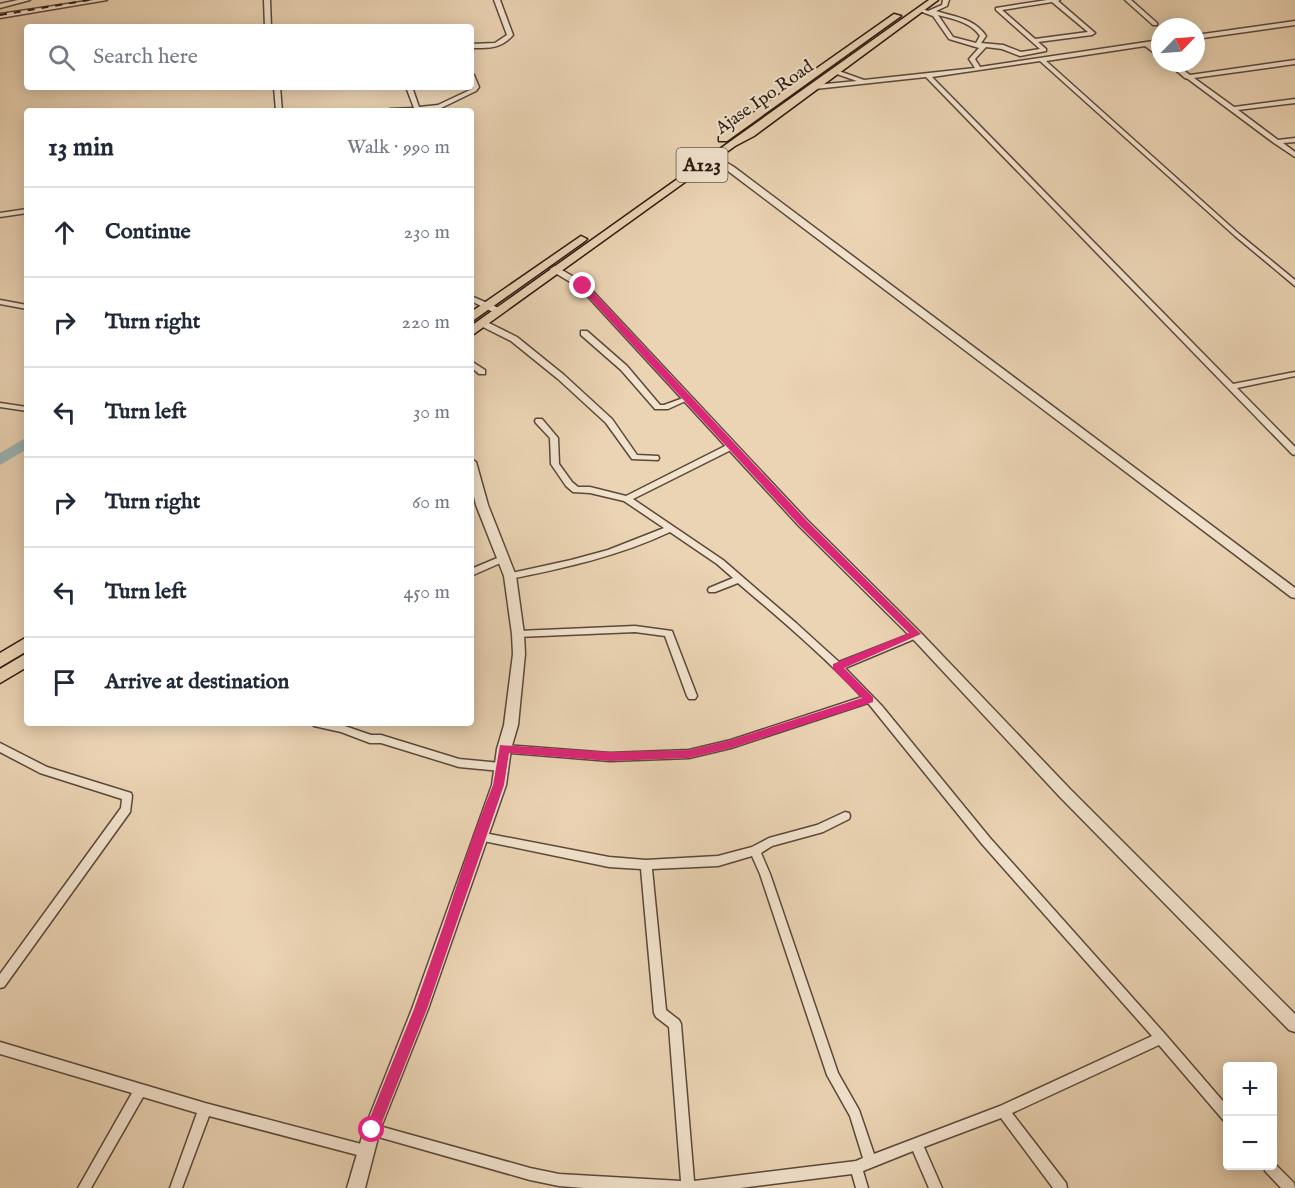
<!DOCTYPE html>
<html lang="en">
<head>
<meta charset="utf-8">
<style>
  :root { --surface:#fff; --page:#f6f6f7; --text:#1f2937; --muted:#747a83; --line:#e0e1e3 }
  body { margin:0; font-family:"IM FELL English",serif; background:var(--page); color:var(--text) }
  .controls { position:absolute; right:18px; bottom:18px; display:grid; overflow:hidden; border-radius:6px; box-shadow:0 3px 15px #0003 }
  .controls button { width:54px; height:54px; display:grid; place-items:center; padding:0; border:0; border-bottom:2px solid var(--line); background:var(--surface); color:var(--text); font:30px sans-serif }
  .compass { position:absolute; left:1151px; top:18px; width:54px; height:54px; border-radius:50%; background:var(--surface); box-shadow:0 3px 15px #0003; rotate:65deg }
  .stop { position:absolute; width:18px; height:18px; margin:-14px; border:4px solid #db2777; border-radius:50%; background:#fff }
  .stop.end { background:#db2777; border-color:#fff; box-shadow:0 2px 6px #0008 }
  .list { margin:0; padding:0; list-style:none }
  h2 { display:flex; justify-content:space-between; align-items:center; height:78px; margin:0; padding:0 24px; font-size:26px }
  h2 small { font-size:20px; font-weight:400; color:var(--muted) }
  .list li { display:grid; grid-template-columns:39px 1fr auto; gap:18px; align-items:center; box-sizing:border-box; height:90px; padding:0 24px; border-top:2px solid var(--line) }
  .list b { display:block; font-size:22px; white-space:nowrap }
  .list em { font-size:20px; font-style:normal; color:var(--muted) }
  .icon { flex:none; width:33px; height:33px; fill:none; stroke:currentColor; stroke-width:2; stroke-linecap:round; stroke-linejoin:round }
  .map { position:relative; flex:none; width:1295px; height:1188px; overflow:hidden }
  .search { position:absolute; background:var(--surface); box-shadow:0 3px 15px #0003; left:24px; top:24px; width:450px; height:66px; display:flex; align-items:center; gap:15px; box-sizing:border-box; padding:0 21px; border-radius:6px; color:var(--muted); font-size:22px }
  .panel { position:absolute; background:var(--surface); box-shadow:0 3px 15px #0003; left:24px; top:108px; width:450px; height:618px; border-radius:6px }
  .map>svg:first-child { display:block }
</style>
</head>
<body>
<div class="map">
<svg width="1295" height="1188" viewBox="0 0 1295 1188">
  <rect width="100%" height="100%" fill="#ebd4b4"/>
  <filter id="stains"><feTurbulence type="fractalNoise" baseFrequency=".00333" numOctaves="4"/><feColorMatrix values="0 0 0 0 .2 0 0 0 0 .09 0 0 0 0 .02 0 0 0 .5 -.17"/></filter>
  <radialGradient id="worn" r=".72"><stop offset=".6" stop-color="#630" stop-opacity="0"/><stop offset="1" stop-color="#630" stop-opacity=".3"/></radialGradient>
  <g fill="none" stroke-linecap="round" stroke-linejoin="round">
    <polygon fill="#9cb6b8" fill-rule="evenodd" points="27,437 27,449 0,465 0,453"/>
    <defs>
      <g id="minor">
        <polygon points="94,0 107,0 0,18 0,14"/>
        <polygon points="264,0 270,0 271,27 265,27"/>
        <path d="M494 0H500L513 35C501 49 487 48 471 48V44L495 43 507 35Z"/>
        <path d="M943 0H949L947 6 936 11C954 17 974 18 986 36L981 43 1003 45 1021 52 1040 49 996 10V8L1047 0H1060L1058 1 1095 33 1092 35 1038 42 1046 49V51L1020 56 1002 49 986 47 975 59 980 67 1160 40V44L1151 45 1160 52V57L1145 46 1046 61 1239 234 1295 280V286L1235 236 1040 61 932 77 1233 384 1295 372V376L1237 388 1295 447V455L1292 454 926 77 815 89 812 87 815 85 857 81 834 73V71L836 70 864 80 975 68 969 59 979 48 949 39 933 16 917 10 920 8 928 11 942 5ZM1052 2 1088 32 1035 39 1002 10ZM938 15C953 19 971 22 980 36L976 43 953 37Z"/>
        <polygon points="1125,0 1131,0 1157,23 1157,25 1153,25"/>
        <polygon points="1295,21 1295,25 1196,39 1196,35"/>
        <polygon points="1295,60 1295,64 1194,78 1234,107 1295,99 1295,103 1238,110 1278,140 1295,138 1295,142 1283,143 1295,152 1295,157 1274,143 1188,79 1185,78 1167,63 1174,63 1190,75"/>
        <polygon points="471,73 474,75 479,87 476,91 439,109 413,111 387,111 390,109 414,108 406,87 412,87 419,107 438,105 472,89 473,87 471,82"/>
        <polygon points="274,87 280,87 282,111 276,111"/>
        <polygon points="27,209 27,213 0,217 0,213"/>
        <polygon points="471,296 501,309 502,311 501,313 495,313 471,301"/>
        <polygon points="0,300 27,305 27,309 0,304"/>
        <polygon points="479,321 485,321 517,337 564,375 612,419 637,455 658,456 659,458 658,460 632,459 606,423 558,379 511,341 479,325"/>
        <polygon points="581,331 587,331 627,366 660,405 664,405 686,397 690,399 668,409 655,409 621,370 581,335"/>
        <polygon points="471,361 485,370 485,374 479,374 471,367"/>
        <polygon points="0,403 27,407 27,411 0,407"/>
        <path d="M536 419H542L558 438 559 464 572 482 578 487H590L626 496 729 444H735L736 446 735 448 633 499 723 560 796 623 839 662 913 633H919L921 635 919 637 845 668 882 706 990 838 1165 1034 1228 1107V1123L1224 1121 1159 1045 1012 1113 1066 1183 1067 1188H1053L1001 1118 924 1147 942 1188H929L913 1151 863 1171 868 1188H856L852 1174 740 1188H584L559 1186 530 1180 368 1134 366 1130 368 1126 372 1124 530 1168 559 1174 681 1181 669 1027 656 1017 654 1013 641 869 609 867 479 840 475 839 474 836 475 833 479 832 609 857 646 860 718 856 752 847 769 838 817 825 845 812 849 813 850 816 849 819 823 832 772 846 761 853 770 874 838 1073 859 1110 874 1154 1000 1106 1152 1036 982 844 868 703 731 748 689 758 610 761 500 752 499 749 500 746 504 745 610 753 689 750 731 740 862 697C824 656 781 620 738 583L715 592H709L708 590 709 588 733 578 717 564 670 532C619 556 565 568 510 579L507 578 506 576 507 574 571 560 608 550 664 528 624 501 590 493 573 492 566 486 551 464 550 438 536 423 535 421ZM752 856 760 874 827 1075 850 1116 863 1158 856 1161 694 1181 681 1024 679 1020 666 1010 652 869 718 866Z"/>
        <polygon points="502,556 505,557 506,559 505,561 471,576 471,569"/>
        <polygon points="635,626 672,631 697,696 695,699 689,699 687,696 665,636 635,632 518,637 515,636 513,634 515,632 518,631"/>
        <polygon points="312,723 336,723 371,735 381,735 459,759 501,763 505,764 506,767 505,770 501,771 459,767 381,743 370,743 341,732 314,726"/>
        <polygon points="0,743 47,767 131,793 132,796 130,812 4,987 0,988 0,974 121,808 122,799 40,773 0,752"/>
        <polygon points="0,1042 205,1103 365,1145 369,1147 371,1151 369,1155 365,1157 209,1116 182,1188 170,1188 197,1113 143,1097 91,1188 78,1188 132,1093 0,1054"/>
        <polygon points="1272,1161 1294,1183 1295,1188 1281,1188 1265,1171 1264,1166 1272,1166"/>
      </g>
      <g id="tertiary">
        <polygon points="18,0 30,0 0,8 0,4"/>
        <polygon points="705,159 724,161 734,167 1295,588 1295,598 1291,597 728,171 719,165 705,163"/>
        <polygon points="555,266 586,284 807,520 920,632 1070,789 1295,1014 1295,1032 1289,1030 1060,797 912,638 799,526 580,288 552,271 550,269"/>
        <polygon points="471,459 476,462 488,505 516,576 524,634 525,654 518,725 511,749 506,785 428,1009 380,1130 365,1188 347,1188 364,1130 412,1009 492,785 497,749 504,725 513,654 512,634 504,576 476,505 471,484"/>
      </g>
      <g id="trunk">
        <polygon points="929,0 938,0 754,136 735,146 471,336 471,326"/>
        <polygon points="894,14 901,16 727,141 719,141 719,137"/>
        <polygon points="581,236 587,239 585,241 471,322 471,312"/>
        <polygon points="27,637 27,651 0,667 0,653"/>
        <polygon points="27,653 27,667 0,683 0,669"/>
      </g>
    </defs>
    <use href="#minor" stroke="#5a483a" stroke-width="3"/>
    <use href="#tertiary" stroke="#5a483a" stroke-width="3"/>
    <use href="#trunk" stroke="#2a1a12" stroke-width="3"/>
    <use href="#minor" fill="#f2e3ce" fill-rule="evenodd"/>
    <use href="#tertiary" fill="#f2e3ce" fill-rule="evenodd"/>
    <use href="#trunk" fill="#ebd4b4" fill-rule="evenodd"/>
    <polyline stroke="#2a1a12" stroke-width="2" stroke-dasharray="7 7" stroke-linecap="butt" points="0,15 89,0"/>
  </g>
  <polygon fill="#db2777" points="580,284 586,284 807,521 921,634 844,668 873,697 873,702 731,748 689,758 610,761 509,753 504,785 427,1009 377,1135 372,1137 367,1135 365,1130 414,1009 443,927 473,836 493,785 500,745 610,752 689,750 731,740 862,698 833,669 833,664 909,633 800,526 580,288"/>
  <g text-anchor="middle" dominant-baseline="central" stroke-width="4.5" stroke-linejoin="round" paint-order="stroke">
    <g font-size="18" fill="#2a1a12" stroke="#f2e3ce">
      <text transform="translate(765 98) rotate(-35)">Ajase Ipo Road</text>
    </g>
    <rect fill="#f2e3ce" stroke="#66564a" stroke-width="1.5" x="676.5" y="148" width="51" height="34" rx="4.5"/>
    <g font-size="20" font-weight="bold" fill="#2a1a12">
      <text x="702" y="165">A123</text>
    </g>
  </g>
  <rect width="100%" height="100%" filter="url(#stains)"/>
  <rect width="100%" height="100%" fill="url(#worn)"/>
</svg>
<div class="controls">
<button>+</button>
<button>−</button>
</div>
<svg class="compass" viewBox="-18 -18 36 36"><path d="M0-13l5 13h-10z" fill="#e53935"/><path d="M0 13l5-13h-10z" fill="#747a83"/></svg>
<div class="stop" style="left:372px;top:1130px"></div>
<div class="stop end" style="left:583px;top:286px"></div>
<div class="search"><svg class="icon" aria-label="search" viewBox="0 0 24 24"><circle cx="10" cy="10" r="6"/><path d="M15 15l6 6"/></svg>Search here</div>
<section class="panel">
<h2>13 min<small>Walk · 990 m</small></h2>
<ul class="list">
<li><svg class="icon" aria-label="ahead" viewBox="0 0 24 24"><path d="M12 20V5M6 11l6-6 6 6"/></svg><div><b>Continue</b></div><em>230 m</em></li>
<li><svg class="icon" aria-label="right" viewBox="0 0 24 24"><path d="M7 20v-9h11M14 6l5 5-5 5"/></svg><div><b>Turn right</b></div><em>220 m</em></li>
<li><svg class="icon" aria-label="left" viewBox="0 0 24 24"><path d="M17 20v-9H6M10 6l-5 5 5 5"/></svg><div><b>Turn left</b></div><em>30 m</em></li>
<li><svg class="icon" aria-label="right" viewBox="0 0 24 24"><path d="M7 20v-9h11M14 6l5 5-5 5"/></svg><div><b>Turn right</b></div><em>60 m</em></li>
<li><svg class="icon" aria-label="left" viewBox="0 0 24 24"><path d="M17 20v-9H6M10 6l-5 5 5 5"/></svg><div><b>Turn left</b></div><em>450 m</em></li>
<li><svg class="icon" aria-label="arrive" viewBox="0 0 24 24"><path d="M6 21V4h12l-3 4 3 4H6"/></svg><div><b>Arrive at destination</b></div></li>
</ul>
</section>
</div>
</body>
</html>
